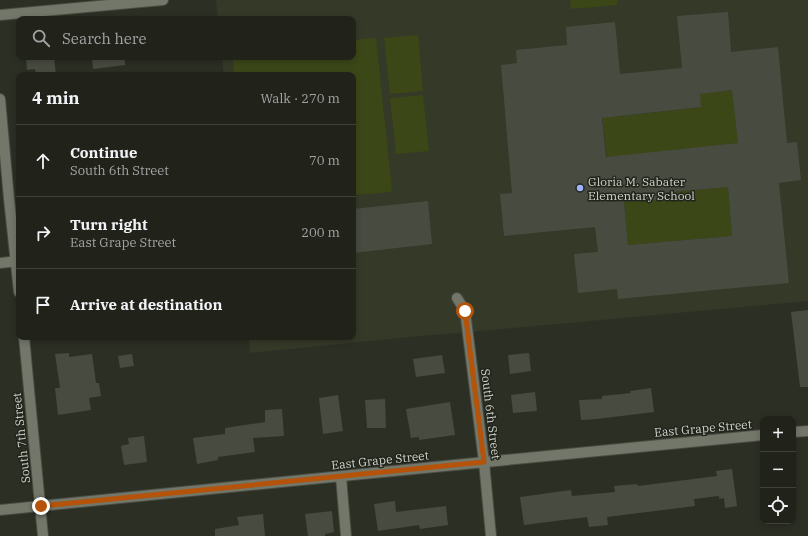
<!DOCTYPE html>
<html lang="en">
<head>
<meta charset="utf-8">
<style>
  :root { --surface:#21231b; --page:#2d2f28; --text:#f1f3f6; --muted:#a2a4a3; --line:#3e403a }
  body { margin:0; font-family:"IBM Plex Serif",serif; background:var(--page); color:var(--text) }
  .controls { position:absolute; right:12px; bottom:12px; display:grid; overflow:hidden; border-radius:8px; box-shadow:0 2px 6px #0003 }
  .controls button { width:36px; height:36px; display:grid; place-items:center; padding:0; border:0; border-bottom:1px solid var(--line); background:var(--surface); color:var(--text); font:20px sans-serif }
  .stop { position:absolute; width:12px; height:12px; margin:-9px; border:3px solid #b45309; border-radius:50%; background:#fff }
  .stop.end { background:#b45309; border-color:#fff; box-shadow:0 1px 4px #0008 }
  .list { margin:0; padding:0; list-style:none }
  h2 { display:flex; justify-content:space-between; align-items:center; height:52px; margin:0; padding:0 16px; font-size:17px }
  h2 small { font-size:13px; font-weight:400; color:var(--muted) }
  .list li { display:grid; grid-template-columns:26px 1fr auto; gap:12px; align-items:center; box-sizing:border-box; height:72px; padding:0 16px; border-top:1px solid var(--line) }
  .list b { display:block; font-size:15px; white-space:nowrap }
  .list p { margin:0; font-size:13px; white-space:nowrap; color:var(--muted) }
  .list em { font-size:13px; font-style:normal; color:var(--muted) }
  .icon { flex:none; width:22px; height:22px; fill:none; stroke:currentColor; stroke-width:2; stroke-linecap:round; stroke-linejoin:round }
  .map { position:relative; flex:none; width:808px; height:536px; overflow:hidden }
  .search { position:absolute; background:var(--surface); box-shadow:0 2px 6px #0003; left:16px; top:16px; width:340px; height:44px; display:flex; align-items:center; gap:10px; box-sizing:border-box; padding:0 14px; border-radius:8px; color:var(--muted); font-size:15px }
  .panel { position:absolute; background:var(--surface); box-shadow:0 2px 6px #0003; left:16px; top:72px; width:340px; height:268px; border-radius:8px }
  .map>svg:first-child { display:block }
</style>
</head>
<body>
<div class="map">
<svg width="808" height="536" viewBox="0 0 808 536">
  <rect width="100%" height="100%" fill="#2c2f24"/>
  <polygon fill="#353928" points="216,0 808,0 808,301 491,330 420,336 250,353 249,337 353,337 353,75 224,75 222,57 353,57 353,19 218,19"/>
  <g fill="#3c4718">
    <polygon points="570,0 617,0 617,5 571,9"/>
    <polygon points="418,35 423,91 390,94 384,38"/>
    <polygon points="376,38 392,192 353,195 353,75 234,75 233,57 353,57 353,40"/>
    <polygon points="699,86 713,92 732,90 738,143 607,158 600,95 615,117 701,107"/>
    <polygon points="423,95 429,151 396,154 390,98"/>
    <polygon points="728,187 732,236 628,245 624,202 663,198 662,193"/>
  </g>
  <g fill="#484b40" fill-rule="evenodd">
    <path d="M728 12 731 52 778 47 787 143 797 142 801 180 779 183 789 283 618 299 617 289 578 293 574 254 598 252 595 227 504 236 500 194 512 193 501 65 517 63 516 50 567 45 566 27 615 22 620 74 682 68 677 16ZM732 90 738 143 606 157 602 118 701 107 700 94ZM728 187 732 236 628 245 624 202 663 199 662 193Z"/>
    <polygon points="26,57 54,57 56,75 36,75 35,69 27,70"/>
    <polygon points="92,57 125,57 125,65 93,69"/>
    <polygon points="428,201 432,244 353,253 353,209"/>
    <polygon points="808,310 808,387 800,387 791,312"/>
    <polygon points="69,353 69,357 92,354 96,383 99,383 101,396 89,398 91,410 58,415 55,388 60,388 55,354"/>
    <polygon points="529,353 531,371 510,374 508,355"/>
    <polygon points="132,354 134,366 120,368 118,356"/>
    <polygon points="442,355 445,373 416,377 413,359"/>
    <polygon points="651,388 654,412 597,419 581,420 579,400 602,399 602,396 631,393 630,391"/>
    <polygon points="535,392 537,411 513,413 511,395"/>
    <polygon points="338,395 343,431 323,434 319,398"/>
    <polygon points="385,399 386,428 367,428 365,400"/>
    <polygon points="450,402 455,435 419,440 419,437 411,438 406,409"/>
    <polygon points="282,409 284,436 253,438 255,452 218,457 218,460 197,464 193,438 225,434 225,428 265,422 265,410"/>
    <polygon points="144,436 147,462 124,465 121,446 129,444 128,438"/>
    <polygon points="732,469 737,506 725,508 724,498 719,499 719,496 694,499 695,506 607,517 608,525 589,527 587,517 524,525 520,497 571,490 572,496 615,492 614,486 637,484 638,486 717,476 716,471"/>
    <polygon points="395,501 396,512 446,506 448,525 420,529 419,525 378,531 374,504"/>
    <polygon points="332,511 334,532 325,534 325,536 308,536 305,514"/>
    <polygon points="263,514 265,536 215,536 215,529 239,525 237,517"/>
  </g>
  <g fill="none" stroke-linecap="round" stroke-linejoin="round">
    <defs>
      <g id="minor">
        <polyline points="0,15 163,0"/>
        <polyline points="0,99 9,199 19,292"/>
        <polyline points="0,263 19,261"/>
        <polyline points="457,298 465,311 484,462 491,536"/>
        <polyline points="24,337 43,536"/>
        <polyline points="793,432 808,431"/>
        <polyline points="341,477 346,536"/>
        <path d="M0 510C254 485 509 459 763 435"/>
      </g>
    </defs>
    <use href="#minor" stroke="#494b42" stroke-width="12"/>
    <use href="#minor" stroke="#73776a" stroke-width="10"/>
  </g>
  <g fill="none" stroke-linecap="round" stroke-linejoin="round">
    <polyline stroke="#b45309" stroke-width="5" points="41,506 484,462 465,311"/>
  </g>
  <circle fill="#9eb4fd" stroke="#22251b" stroke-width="1.5" cx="580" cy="188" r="4"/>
  <g text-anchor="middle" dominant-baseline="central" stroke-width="3" stroke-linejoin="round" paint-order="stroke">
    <g font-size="12" fill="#d0d2cc" stroke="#22251b" text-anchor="start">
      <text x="588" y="181">Gloria M. Sabater<tspan x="588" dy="14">Elementary School</tspan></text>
    </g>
    <g font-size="12" fill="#d0d2cc" stroke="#22251b">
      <text transform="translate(491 414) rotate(83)">South 6th Street</text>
      <text transform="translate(703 428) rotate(-5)">East Grape Street</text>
      <text transform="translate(21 438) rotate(-96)">South 7th Street</text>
      <text transform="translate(380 460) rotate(-6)">East Grape Street</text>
    </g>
  </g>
</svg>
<div class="controls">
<button>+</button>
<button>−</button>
<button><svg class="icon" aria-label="locate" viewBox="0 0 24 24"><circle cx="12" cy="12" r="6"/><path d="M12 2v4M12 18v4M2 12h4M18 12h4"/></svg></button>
</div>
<div class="stop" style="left:465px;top:311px"></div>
<div class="stop end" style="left:41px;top:506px"></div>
<div class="search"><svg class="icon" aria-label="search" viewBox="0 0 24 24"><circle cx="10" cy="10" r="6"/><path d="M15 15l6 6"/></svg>Search here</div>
<section class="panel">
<h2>4 min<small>Walk · 270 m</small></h2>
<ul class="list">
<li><svg class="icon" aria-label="ahead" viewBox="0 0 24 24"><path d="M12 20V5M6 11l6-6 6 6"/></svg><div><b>Continue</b><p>South 6th Street</p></div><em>70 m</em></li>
<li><svg class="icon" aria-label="right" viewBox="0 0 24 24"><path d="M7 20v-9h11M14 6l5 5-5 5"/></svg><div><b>Turn right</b><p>East Grape Street</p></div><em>200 m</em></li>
<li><svg class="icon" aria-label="arrive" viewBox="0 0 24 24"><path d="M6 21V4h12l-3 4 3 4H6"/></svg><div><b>Arrive at destination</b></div></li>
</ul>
</section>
</div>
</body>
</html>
